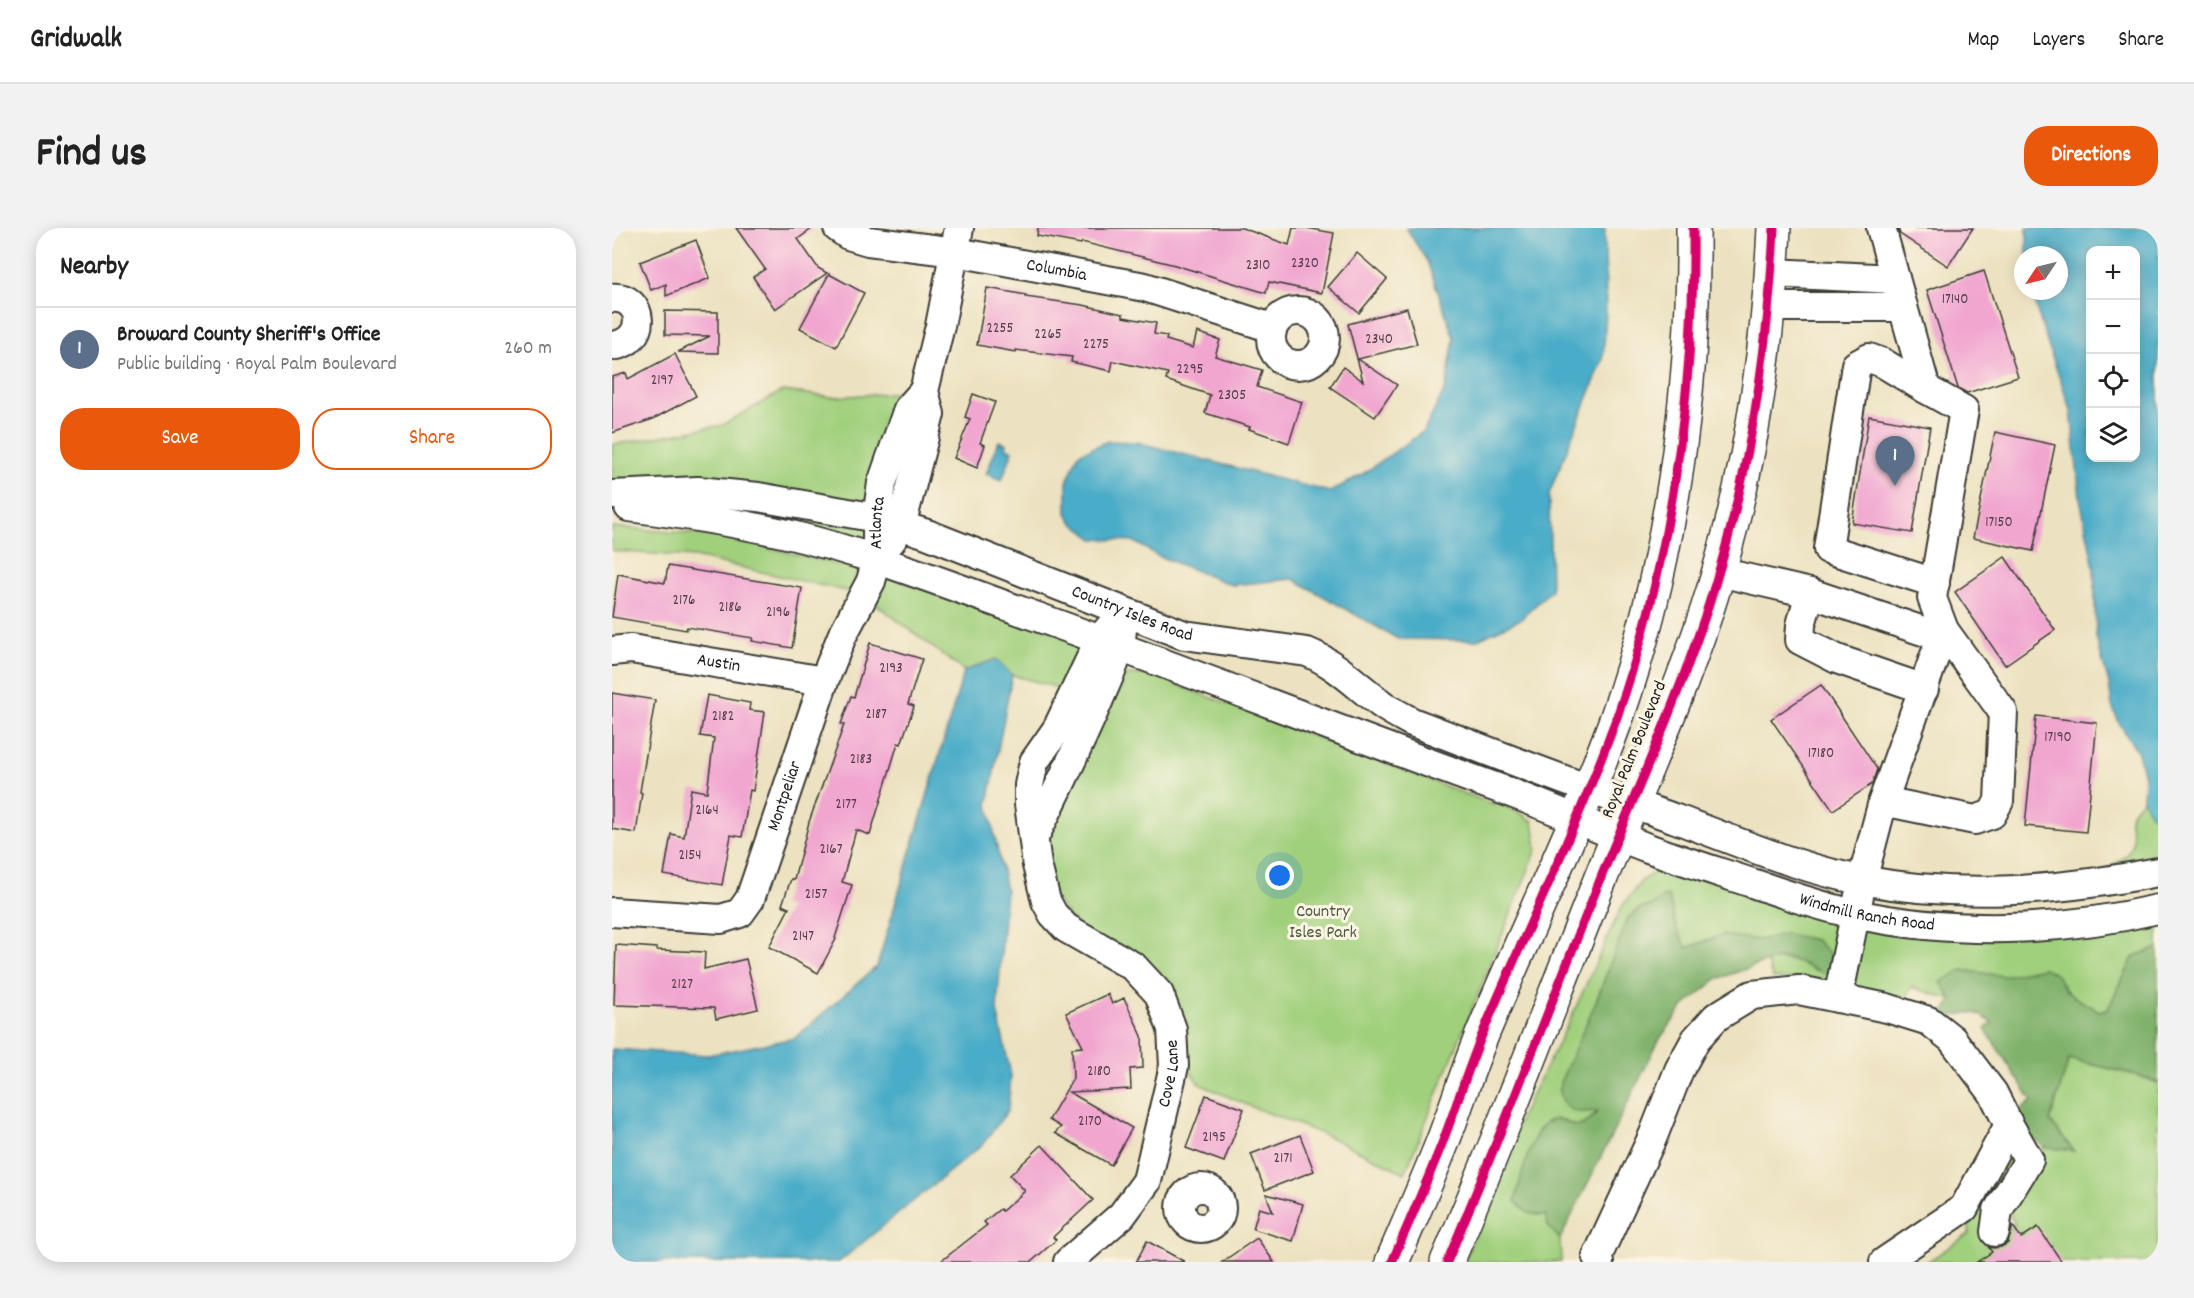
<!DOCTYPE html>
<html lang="en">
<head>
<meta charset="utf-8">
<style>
  :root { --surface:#fff; --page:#f2f2f2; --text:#222; --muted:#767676; --line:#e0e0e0; --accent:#ea580c }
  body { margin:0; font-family:Dekko,sans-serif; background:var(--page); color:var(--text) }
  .controls { position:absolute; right:18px; top:18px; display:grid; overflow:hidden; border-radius:12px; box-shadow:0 3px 15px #0003 }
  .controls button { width:54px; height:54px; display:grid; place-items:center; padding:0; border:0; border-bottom:2px solid var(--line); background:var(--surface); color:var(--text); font:30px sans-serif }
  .compass { position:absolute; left:1402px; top:18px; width:54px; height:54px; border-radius:50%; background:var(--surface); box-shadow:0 3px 15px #0003; rotate:235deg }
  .you { position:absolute; left:668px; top:648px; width:21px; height:21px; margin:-15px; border:4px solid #fff; border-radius:50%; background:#1a73e8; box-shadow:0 0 0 9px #1a73e833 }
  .badge { display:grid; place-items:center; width:39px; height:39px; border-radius:50%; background:var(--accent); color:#fff; font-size:20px; font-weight:700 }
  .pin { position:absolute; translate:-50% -50px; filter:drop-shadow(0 2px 3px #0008) }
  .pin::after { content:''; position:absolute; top:32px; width:21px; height:18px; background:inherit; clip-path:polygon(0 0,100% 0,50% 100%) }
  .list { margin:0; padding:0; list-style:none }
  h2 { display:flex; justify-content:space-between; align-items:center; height:78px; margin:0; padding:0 24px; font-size:26px }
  h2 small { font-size:20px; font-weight:400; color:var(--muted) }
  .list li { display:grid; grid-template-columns:39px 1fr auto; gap:18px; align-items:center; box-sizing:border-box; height:84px; padding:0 24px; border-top:2px solid var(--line) }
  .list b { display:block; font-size:22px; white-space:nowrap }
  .list p { margin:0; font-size:20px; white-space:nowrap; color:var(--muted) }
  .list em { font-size:20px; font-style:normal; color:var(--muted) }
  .actions { display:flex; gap:12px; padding:18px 24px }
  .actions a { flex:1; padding:14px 0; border:2px solid var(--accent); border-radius:24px; text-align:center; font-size:21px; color:var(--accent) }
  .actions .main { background:var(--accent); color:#fff }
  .icon { flex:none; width:33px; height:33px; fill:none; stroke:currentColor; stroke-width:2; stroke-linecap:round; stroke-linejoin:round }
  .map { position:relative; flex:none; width:1546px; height:1034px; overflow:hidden; border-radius:24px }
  header { display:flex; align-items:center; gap:36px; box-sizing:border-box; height:84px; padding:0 30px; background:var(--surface); border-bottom:2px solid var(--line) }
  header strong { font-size:28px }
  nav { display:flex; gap:33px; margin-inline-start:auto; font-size:21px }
  .intro { display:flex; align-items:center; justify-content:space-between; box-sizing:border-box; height:144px; padding:0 36px }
  h1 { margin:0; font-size:42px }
  .button { padding:15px 27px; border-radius:24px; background:var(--accent); color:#fff; font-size:21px; font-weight:700 }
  main { display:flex; gap:36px; padding:0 36px }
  aside { flex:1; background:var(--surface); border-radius:24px; box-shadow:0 3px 15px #0003 }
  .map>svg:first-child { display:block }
</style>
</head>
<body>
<header>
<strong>Gridwalk</strong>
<nav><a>Map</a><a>Layers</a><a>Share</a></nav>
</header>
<div class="intro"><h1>Find us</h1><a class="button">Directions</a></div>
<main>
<aside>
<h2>Nearby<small></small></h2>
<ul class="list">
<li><span class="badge" style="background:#5c6f8a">1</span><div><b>Broward County Sheriff's Office</b><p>Public building · Royal Palm Boulevard</p></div><em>260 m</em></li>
</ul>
<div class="actions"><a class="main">Save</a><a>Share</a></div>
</aside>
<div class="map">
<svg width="1546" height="1034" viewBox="0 0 1546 1034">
  <rect width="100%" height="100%" fill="#fcf5e5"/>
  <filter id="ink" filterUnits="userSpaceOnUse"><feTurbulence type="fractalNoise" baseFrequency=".0167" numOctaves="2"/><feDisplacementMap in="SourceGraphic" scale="12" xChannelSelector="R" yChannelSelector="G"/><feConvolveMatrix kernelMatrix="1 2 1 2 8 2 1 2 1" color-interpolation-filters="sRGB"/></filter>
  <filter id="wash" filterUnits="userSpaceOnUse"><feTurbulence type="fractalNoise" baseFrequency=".008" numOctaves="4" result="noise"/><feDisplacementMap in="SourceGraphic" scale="24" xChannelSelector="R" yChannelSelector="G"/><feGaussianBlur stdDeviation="1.35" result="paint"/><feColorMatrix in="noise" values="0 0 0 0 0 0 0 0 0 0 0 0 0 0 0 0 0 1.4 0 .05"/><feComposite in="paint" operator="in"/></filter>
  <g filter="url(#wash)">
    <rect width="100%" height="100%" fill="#ece2c1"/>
    <g fill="#a1d07d" stroke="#5e764c" stroke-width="1.5">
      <polygon points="170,163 221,169 312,163 265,331 0,255 0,217 111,197"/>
      <polygon points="0,299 108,308 262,345 455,407 474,426 462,464 400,447 384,431 352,443 252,367 83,329 0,323"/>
      <polygon points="526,446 550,447 566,457 875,574 896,578 921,593 925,621 793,945 713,907 635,877 587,856 566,825 569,797 457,689 437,662 434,630 442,590 503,460 516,447"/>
      <path d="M1531 571 1539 586 1546 590V634L1489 644C1503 636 1525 625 1520 605 1519 599 1516 594 1519 586 1521 581 1527 576 1531 571Z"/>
      <path d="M1060 638 1242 686 1546 689V720L1522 728 1496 781 1487 783 1460 768 1432 740 1391 748 1350 742 1340 772 1299 759 1293 772 1210 751H1161L1154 733C1174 729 1186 733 1204 743L1174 706 1146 712 1110 707 1074 720 1064 699 1057 670 1054 667 1041 677 1025 682 1016 690 985 771 986 882C960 915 961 885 938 893 919 900 909 955 903 973L916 985 934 988 936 998 948 1011 949 1034H852L907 892 957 794 1009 680 1030 652 1045 643Z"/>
      <polygon points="1457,831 1528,848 1546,855 1546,1034 1315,1034 1357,1006 1357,998 1381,950 1402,925 1394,958 1376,989 1373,1016 1403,996 1396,983 1426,938 1432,919 1461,922 1438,893"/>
    </g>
    <g fill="#80b26c" stroke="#4e6744" stroke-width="1.5">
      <path d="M1054 667 1057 670 1064 699 1075 720 1110 707 1146 712 1174 706 1204 712 1219 727 1220 739 1214 746 1177 730H1166L1105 751 1071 779 1047 812 948 1011 936 998 934 988 916 985 903 973C908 955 919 900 937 893 959 885 960 915 986 883 980 883 971 885 965 884 951 881 947 868 948 855L985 771 1016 690 1025 682 1041 677Z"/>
      <path d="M1546 720V855L1528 848 1457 831 1438 893 1462 923 1432 919 1407 898 1405 885 1420 873 1373 801 1380 795C1354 774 1354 792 1331 787L1340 772 1329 754 1350 742 1391 748 1432 740 1445 747 1454 763 1460 768 1487 783 1496 781 1522 728Z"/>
    </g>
    <g fill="#49acc8" stroke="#326472" stroke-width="1.5" fill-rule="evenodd">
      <polygon points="794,0 993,0 994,86 991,132 937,266 939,362 909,391 864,412 786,411 681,351 620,357 544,327 521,313 482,311 461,295 455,285 455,254 466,226 496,213 524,214 718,264 752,245 812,203 834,159 842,110 815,33"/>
      <path d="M1415 0H1546V590L1539 586 1535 580 1531 571 1532 549 1526 525 1507 495 1500 478 1497 456 1484 410 1482 340 1468 270 1459 182 1436 117 1419 63H1447V27H1415ZM1478 22H1524V230H1478Z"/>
      <polygon points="387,213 395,216 394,220 401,223 390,252 374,246"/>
      <polygon points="384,431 400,447 376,576 394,662 385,782 399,847 396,882 371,916 227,1034 0,1034 0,821 96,827 183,810 265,738 352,443"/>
    </g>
    <g id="blocks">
      <g fill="#f1a6d0">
        <polygon points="124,0 201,0 186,11 206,40 215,45 163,81 141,49 153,41"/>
        <polygon points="426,0 630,0 677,17 681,0 694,0 722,5 710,65 657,54 654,65 563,37 470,14 469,16 425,8"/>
        <polygon points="1286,0 1361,0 1336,38 1288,6"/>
        <polygon points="84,12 98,50 54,68 54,56 39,62 28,34"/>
        <polygon points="745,25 775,51 747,85 716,59"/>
        <polygon points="1372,43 1406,149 1355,165 1346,160 1315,62"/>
        <polygon points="217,46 252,65 224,119 188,100"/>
        <polygon points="375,60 414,67 413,69 471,77 511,86 511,89 544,95 542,106 555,108 554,112 581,120 585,104 608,112 603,128 650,142 645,159 690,174 677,215 637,201 638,199 593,185 598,167 554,152 556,145 501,133 499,143 459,134 460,129 404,122 404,124 365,117"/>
        <polygon points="795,80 805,116 746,131 785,157 763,189 718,159 731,139 751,153 736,96"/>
        <polygon points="53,83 106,84 106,125 66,124 98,108 53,107"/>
        <polygon points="63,126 84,168 41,191 0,205 0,149 14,145 16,151"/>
        <polygon points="361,166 383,174 368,215 373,217 365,240 342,230 358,191 353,189"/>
        <polygon points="1257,188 1318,199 1300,305 1240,295"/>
        <polygon points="1383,204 1443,217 1421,323 1361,310"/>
        <polygon points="1393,329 1443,402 1393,437 1343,364"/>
        <polygon points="56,338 190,360 180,420 140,413 141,410 75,399 74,402 0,389 6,346 53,355"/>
        <polygon points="258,415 310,431 296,476 302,478 289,516 286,515 258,607 244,602 230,654 240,657 223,710 224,711 206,745 157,719 177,680 170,677 179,651 182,652 197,594 232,497 229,496 239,468 242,469"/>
        <polygon points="1209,457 1265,541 1260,556 1221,582 1159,491"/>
        <polygon points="0,465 43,472 28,564 30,565 24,605 0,601"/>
        <polygon points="95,467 138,475 137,482 153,484 141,563 138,562 130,609 119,607 110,657 52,647 59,606 72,609 79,561 95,564 102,510 88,508"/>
        <polygon points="1424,488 1485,495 1474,604 1413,598"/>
        <polygon points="4,717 45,720 45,722 93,724 92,741 134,731 146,781 104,791 102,780 2,777"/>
        <polygon points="496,766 500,776 512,770 530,808 531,840 518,841 519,861 457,864 520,900 499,937 443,905 449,899 437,892 461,850 460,820 471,819 454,785"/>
        <polygon points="594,867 632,881 612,934 574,920"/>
        <polygon points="688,907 702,943 653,962 639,926"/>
        <polygon points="430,917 481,972 441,1009 444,1012 419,1034 328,1034 375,997 372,994 388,981 390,983 413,963 398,947"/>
        <polygon points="654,966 691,976 681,1013 641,1001 647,980 661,984"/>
        <polygon points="1401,998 1409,1010 1426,999 1450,1034 1365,1034 1380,1024 1376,1018 1381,1020 1389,1019 1396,1015"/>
        <polygon points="645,1010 662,1034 610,1034"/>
        <polygon points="535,1013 573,1034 524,1034"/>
      </g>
    </g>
  </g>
  <g filter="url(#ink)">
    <use href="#blocks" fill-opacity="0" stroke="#3b3a35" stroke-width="1.5"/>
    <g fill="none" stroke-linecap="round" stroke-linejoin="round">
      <defs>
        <g id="minor">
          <path id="s1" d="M226 0 236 7 256 13 344 24 533 59 660 100"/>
          <polyline points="1269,0 1314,161 1352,182 1320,370 1332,402 1391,484 1387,573 1380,586 1363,592 1271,573"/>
          <polyline points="1160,45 1283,51"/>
          <path d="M0 70C32 67 37 114 0 118"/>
          <polyline points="1157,79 1291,79"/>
          <circle cx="686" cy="110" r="27"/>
          <polyline points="1314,161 1271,135 1257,130 1244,137 1216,321 1323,355"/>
          <path id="s2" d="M0 267 86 263 146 269 265 290 315 306 572 407 695 424C725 436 746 459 772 478 781 484 791 489 800 494 858 516 916 539 974 560 1004 571 1034 580 1064 591 1125 613 1185 640 1249 652 1350 671 1446 663 1546 644"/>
          <path id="s3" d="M17 279C70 286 123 294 175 306 259 326 339 358 420 387 581 445 741 508 902 566 947 583 991 603 1036 620 1071 633 1107 644 1143 656 1176 667 1209 679 1243 686 1342 707 1448 704 1546 681"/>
          <polyline points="279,313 289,298 318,186 312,163 328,98 347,0"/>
          <polyline points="1107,344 1198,365 1317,405 1332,402 1271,573 1250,653 1226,770"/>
          <polyline points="1198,365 1189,397 1188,412 1225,431 1312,461"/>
          <path id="s4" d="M0 423 19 421 212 453"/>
          <path d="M422 609C445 565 465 521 485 476 495 452 508 428 510 402"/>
          <path id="s5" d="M0 684 109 691 128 685 138 671 212 453 230 408 259 353 265 331V290L270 255 296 181 312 163"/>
          <circle cx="589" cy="980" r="20"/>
          <polyline points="1383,1004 1386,982 1417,932 1397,897"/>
          <path id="s6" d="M456 1034 510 987 535 953 562 838 560 801 547 766 522 739 454 700 441 686 434 673 425 637 417 576V557L422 534 445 501 488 411 499 398"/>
          <polyline points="987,1034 985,1029 1041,908 1067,842 1084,811 1104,789 1140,767 1187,762 1275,780 1317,793 1340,811 1381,865 1397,897 1352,980 1272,1034"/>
        </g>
        <g id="major">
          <path d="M780 1034C797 994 815 954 831 913 846 874 858 834 875 795 918 693 967 594 1005 489 1058 338 1083 159 1081 0"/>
          <path d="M835 1034C889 908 937 780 988 652 1024 563 1065 474 1095 382 1135 259 1156 129 1162 0"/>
        </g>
      </defs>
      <use href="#minor" stroke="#3b3a35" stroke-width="32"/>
      <use href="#major" stroke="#3b3a35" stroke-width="36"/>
      <use href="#minor" stroke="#fff" stroke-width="28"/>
      <use href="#major" stroke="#fff" stroke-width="33"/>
      <defs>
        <g id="cycleway">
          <path d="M780 1034C797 994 815 954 831 913 846 874 858 834 875 795 918 693 967 594 1005 489 1058 338 1083 159 1081 0"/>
          <path d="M835 1034C889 908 937 780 988 652 1024 563 1065 474 1095 382 1135 259 1156 129 1162 0"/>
        </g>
      </defs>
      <use href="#cycleway" stroke="#fcf5e5" stroke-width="13"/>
      <use href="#cycleway" stroke="#d6006c" stroke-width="9"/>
    </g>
  </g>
  <g text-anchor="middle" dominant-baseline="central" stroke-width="6" stroke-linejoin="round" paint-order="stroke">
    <g font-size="15" fill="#513e49">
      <text x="693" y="36">2320</text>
      <text x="646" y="38">2310</text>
      <text x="1343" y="72">17140</text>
      <text x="388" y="101">2255</text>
      <text x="436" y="107">2265</text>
      <text x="767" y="112">2340</text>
      <text x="484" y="117">2275</text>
      <text x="578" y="142">2295</text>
      <text x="50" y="153">2197</text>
      <text x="620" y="168">2305</text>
      <text x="1387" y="295">17150</text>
      <text x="72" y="373">2176</text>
      <text x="118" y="380">2186</text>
      <text x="166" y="385">2196</text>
      <text x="279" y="441">2193</text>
      <text x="264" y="487">2187</text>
      <text x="111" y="489">2182</text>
      <text x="1446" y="510">17190</text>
      <text x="1209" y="526">17180</text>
      <text x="249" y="532">2183</text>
      <text x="234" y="577">2177</text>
      <text x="95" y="583">2164</text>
      <text x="219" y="622">2167</text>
      <text x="78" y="628">2154</text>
      <text x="204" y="667">2157</text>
      <text x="191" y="709">2147</text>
      <text x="70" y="757">2127</text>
      <text x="487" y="844">2180</text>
      <text x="478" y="894">2170</text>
      <text x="602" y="910">2195</text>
      <text x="671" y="931">2171</text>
    </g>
    <g font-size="18" fill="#1c1c1c" stroke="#fcf5e5">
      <text stroke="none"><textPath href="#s1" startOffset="224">Columbia</textPath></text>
      <text stroke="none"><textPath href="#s5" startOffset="546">Atlanta</textPath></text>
      <text stroke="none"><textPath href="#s2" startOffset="540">Country Isles Road</textPath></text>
      <text stroke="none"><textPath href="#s4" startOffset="108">Austin</textPath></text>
      <text transform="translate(1023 522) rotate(-68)">Royal Palm Boulevard</text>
      <text stroke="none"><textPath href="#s5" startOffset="255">Montpeliar</textPath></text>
      <text stroke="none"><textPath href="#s3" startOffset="1306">Windmill Ranch Road</textPath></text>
      <text stroke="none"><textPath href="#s6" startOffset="224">Cove Lane</textPath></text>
    </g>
    <g font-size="18" fill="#4b5b3e" stroke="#fcf5e5">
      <text x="711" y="684">Country<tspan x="711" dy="21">Isles Park</tspan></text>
    </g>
  </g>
</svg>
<div class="controls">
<button>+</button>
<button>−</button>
<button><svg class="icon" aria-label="locate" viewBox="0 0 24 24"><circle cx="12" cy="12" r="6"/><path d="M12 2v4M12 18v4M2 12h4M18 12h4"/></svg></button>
<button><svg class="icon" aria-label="layers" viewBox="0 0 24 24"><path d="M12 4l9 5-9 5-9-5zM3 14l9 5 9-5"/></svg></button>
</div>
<svg class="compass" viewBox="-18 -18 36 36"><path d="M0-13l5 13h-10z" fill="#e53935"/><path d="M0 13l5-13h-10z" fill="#767676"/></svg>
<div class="you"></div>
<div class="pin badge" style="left:1283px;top:258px;background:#5c6f8a">1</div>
</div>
</main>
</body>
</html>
